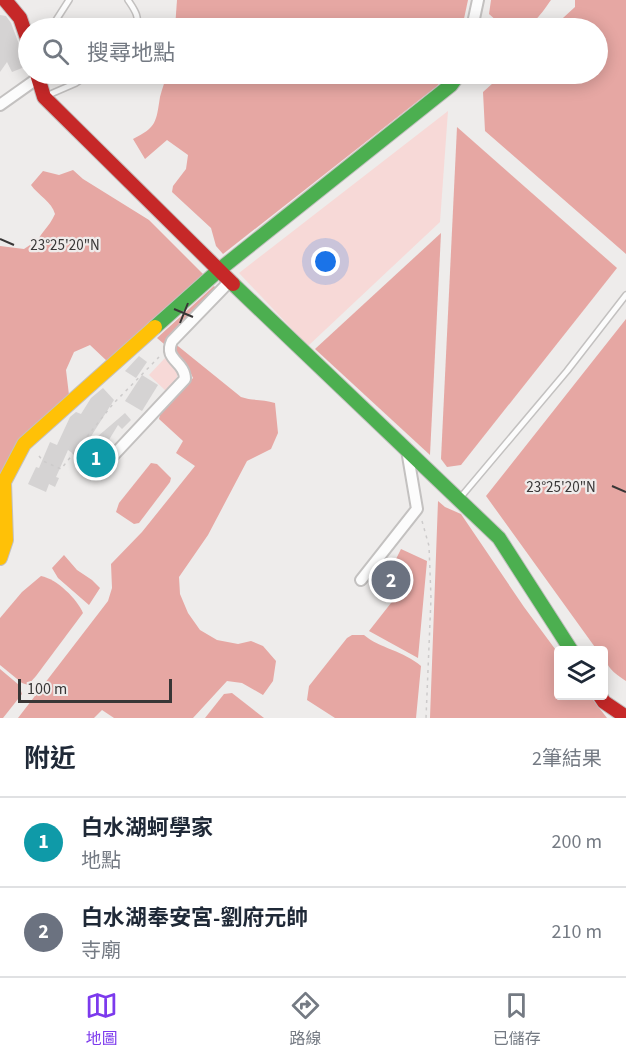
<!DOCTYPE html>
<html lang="zh-TW">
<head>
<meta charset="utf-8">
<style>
  :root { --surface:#fff; --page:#f2f2f3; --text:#1f2937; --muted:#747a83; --line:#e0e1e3; --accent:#7c3aed }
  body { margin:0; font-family:"Source Sans 3","Noto Sans TC",sans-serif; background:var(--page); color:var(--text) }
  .controls { position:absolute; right:18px; bottom:18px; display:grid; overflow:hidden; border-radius:6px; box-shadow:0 3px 15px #0003 }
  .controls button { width:54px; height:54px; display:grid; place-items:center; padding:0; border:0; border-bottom:2px solid var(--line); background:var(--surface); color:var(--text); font:30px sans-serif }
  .scale { position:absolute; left:18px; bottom:15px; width:154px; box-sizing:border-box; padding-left:6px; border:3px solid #383636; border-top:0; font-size:16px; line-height:21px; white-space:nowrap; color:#383636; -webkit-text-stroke:4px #efebea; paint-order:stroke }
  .you { position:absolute; left:326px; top:262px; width:21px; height:21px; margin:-15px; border:4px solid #fff; border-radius:50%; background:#1a73e8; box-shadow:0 0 0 9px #1a73e833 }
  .badge { display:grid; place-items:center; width:39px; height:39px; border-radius:50%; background:var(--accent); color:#fff; font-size:20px; font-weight:700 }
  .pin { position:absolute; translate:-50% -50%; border:3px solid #fff; box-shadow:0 2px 6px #0006 }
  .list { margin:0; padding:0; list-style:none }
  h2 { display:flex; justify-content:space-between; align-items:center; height:78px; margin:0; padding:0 24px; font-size:26px }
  h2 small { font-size:20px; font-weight:400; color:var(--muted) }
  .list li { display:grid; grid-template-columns:39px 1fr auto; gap:18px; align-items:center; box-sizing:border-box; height:90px; padding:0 24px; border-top:2px solid var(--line) }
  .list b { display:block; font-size:22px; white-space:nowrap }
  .list p { margin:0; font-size:20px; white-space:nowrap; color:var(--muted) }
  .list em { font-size:20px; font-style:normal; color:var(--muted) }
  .icon { flex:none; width:33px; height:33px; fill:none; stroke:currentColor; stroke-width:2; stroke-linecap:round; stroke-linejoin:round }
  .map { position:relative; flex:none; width:626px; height:718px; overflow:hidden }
  .search { position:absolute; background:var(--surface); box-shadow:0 3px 15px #0003; left:18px; right:18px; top:18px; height:66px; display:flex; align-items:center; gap:15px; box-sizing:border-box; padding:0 21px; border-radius:33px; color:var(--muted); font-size:22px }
  .sheet { height:258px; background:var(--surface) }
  nav { display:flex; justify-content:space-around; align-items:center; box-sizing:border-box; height:84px; border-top:2px solid var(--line); background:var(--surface); font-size:16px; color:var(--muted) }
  nav a { display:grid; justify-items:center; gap:3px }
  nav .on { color:var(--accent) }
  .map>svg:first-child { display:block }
</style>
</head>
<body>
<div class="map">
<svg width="626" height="718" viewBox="0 0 626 718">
  <rect width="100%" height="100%" fill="#eeeceb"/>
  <g fill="#f7d9d7">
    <polygon points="448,111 440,222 308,346 239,273"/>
    <path d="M165 358C181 374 182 374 166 391L149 375Z"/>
  </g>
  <g fill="#e6a7a3">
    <polygon points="177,0 468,0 462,28 175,28"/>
    <path d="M491 0H551C541 14 529 34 508 28 502 27 494 18 489 14Z"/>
    <polygon points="575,0 626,0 626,254 485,131 483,92 503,74 598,74 598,28 552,28 575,7"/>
    <path d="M167 74H448L437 86 223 254 216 246 211 228 172 192 173 186 186 169 188 155 167 140 145 159 133 139C157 127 156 122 160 97 162 89 165 81 167 74Z"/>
    <polygon points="457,127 617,268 461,465 447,467 441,459"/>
    <path d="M73 170 83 179 149 220 204 275 108 362 90 345 74 352 66 370 69 395 0 474V246L24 249 30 245 34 249C39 233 49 228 55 214 52 202 38 195 31 185L43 171 59 175Z"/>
    <polygon points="441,233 430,455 315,349"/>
    <path d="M214 286 217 289 168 338 241 397C252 401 264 399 275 403L278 433 271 449 247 461 208 535 179 577 180 594 188 613 200 630 217 640 238 644 251 641 263 646 276 661 273 681 263 695 242 683 227 681 193 718H114L102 710 94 718H18L108 601 112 588 111 564 142 532 195 466 176 453 183 441 159 419 161 411 193 378C186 360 171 350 157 338Z"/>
    <path d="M626 319V681C614 673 604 666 604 650H597L486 496Z"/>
    <polygon points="151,463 157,464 171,478 170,482 139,523 134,524 116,512 119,503"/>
    <polygon points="438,501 445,507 461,514 524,607 558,653 558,696 590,696 607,718 430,718"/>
    <polygon points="401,549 427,561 418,658 369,631 413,575 394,563"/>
    <polygon points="64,555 77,570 92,580 100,588 89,605 58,578 52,568"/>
    <path d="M41 576C57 579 77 599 83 613L36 676 28 685 22 683 0 665V618L22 592Z"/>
    <path d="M352 635H364C379 648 404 651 421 666L416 718H335L307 700 309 686 347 638Z"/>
    <polygon points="0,669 19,685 22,694 3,718 0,718"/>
    <polygon points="232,693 264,718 205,718 224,694"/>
  </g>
  <g fill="#d5d3d3">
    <polygon points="0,15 6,16 11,23 27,66 12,72 7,62 0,72"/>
    <polygon points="139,356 147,362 136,378 125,371"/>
    <polygon points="142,375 158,385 142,411 125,401"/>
    <polygon points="103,388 114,400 83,449 125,413 131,420 122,429 118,425 104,448 107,450 92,471 84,466 86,463 68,450 56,477 59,478 55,487 49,484 46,492 28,484 36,467 39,468 50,442 57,445 70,417 76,412 81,414 91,398"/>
  </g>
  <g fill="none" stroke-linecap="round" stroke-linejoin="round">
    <defs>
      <g id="lane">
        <path d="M128 0C134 9 141 18 135 28"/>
        <polyline points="51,28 69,0"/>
        <polyline points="46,96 76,83 90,74"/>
        <polyline points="460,498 567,371 626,295"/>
      </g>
      <g id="street">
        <polyline points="472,28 478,0"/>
        <polyline points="0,105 38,78"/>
        <path d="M109 460 185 379C185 361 163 360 172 341L230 281"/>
        <polyline points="361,580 417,509 407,450"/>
      </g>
      <g id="fast">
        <polyline points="233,284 499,538 571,650"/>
        <polyline points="155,327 219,270 451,85 459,74"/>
      </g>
      <polyline id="slow" points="0,558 6,540 4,482 24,444 155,327"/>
      <g id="jam">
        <polyline points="5,0 20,18 28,41"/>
        <polyline points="37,74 44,97 233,284"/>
        <polyline points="600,696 604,702 626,717"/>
      </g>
    </defs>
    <use href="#lane" stroke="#c3c1c0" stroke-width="8"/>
    <use href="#street" stroke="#c3c1c0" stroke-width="14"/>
    <use href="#fast" stroke="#c3c1c0" stroke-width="16"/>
    <use href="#slow" stroke="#c3c1c0" stroke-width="16"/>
    <use href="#jam" stroke="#c3c1c0" stroke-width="16"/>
    <g stroke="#cdcbcb" stroke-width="1.5" stroke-dasharray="3 4.5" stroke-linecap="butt">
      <polyline points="39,456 43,461 61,469 113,404 159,357"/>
      <polyline points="422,521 429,546 431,598 426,718"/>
    </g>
    <use href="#lane" stroke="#fcfcfc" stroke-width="5"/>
    <use href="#street" stroke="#fcfcfc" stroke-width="10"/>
    <use href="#fast" stroke="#4caf50" stroke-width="14"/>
    <use href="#slow" stroke="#ffc107" stroke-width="14"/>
    <use href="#jam" stroke="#c62828" stroke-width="14"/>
  </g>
  <path fill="none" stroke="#383636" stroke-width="2" d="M0 239 14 245M174 309 193 317M180 323 188 303M612 486 626 492"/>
  <g font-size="15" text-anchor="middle" fill="#383636" stroke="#efebea" stroke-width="4.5" stroke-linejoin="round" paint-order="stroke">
    <text x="65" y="250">23°25'20"N</text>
    <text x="561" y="492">23°25'20"N</text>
  </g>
</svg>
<div class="controls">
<button><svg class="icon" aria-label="layers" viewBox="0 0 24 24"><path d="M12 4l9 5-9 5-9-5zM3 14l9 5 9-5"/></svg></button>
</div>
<div class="scale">100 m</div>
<div class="you"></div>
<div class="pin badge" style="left:96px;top:458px;background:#0f9aa8">1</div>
<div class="pin badge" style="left:391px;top:580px;background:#6b7280">2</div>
<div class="search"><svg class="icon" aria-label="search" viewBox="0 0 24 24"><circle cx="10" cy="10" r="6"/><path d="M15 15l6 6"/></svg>搜尋地點</div>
</div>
<section class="sheet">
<h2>附近<small>2筆結果</small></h2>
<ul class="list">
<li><span class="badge" style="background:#0f9aa8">1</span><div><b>白水湖蚵學家</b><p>地點</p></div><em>200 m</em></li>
<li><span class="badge" style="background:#6b7280">2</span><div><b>白水湖奉安宮-劉府元帥</b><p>寺廟</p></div><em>210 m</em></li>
</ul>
</section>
<nav>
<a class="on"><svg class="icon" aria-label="map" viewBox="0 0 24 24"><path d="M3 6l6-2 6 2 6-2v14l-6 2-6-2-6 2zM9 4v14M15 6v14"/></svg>地圖</a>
<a><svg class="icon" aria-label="directions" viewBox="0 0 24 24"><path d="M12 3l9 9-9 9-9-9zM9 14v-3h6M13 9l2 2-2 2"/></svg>路線</a>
<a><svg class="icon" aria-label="saved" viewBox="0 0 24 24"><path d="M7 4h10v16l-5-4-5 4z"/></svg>已儲存</a>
</nav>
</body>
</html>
